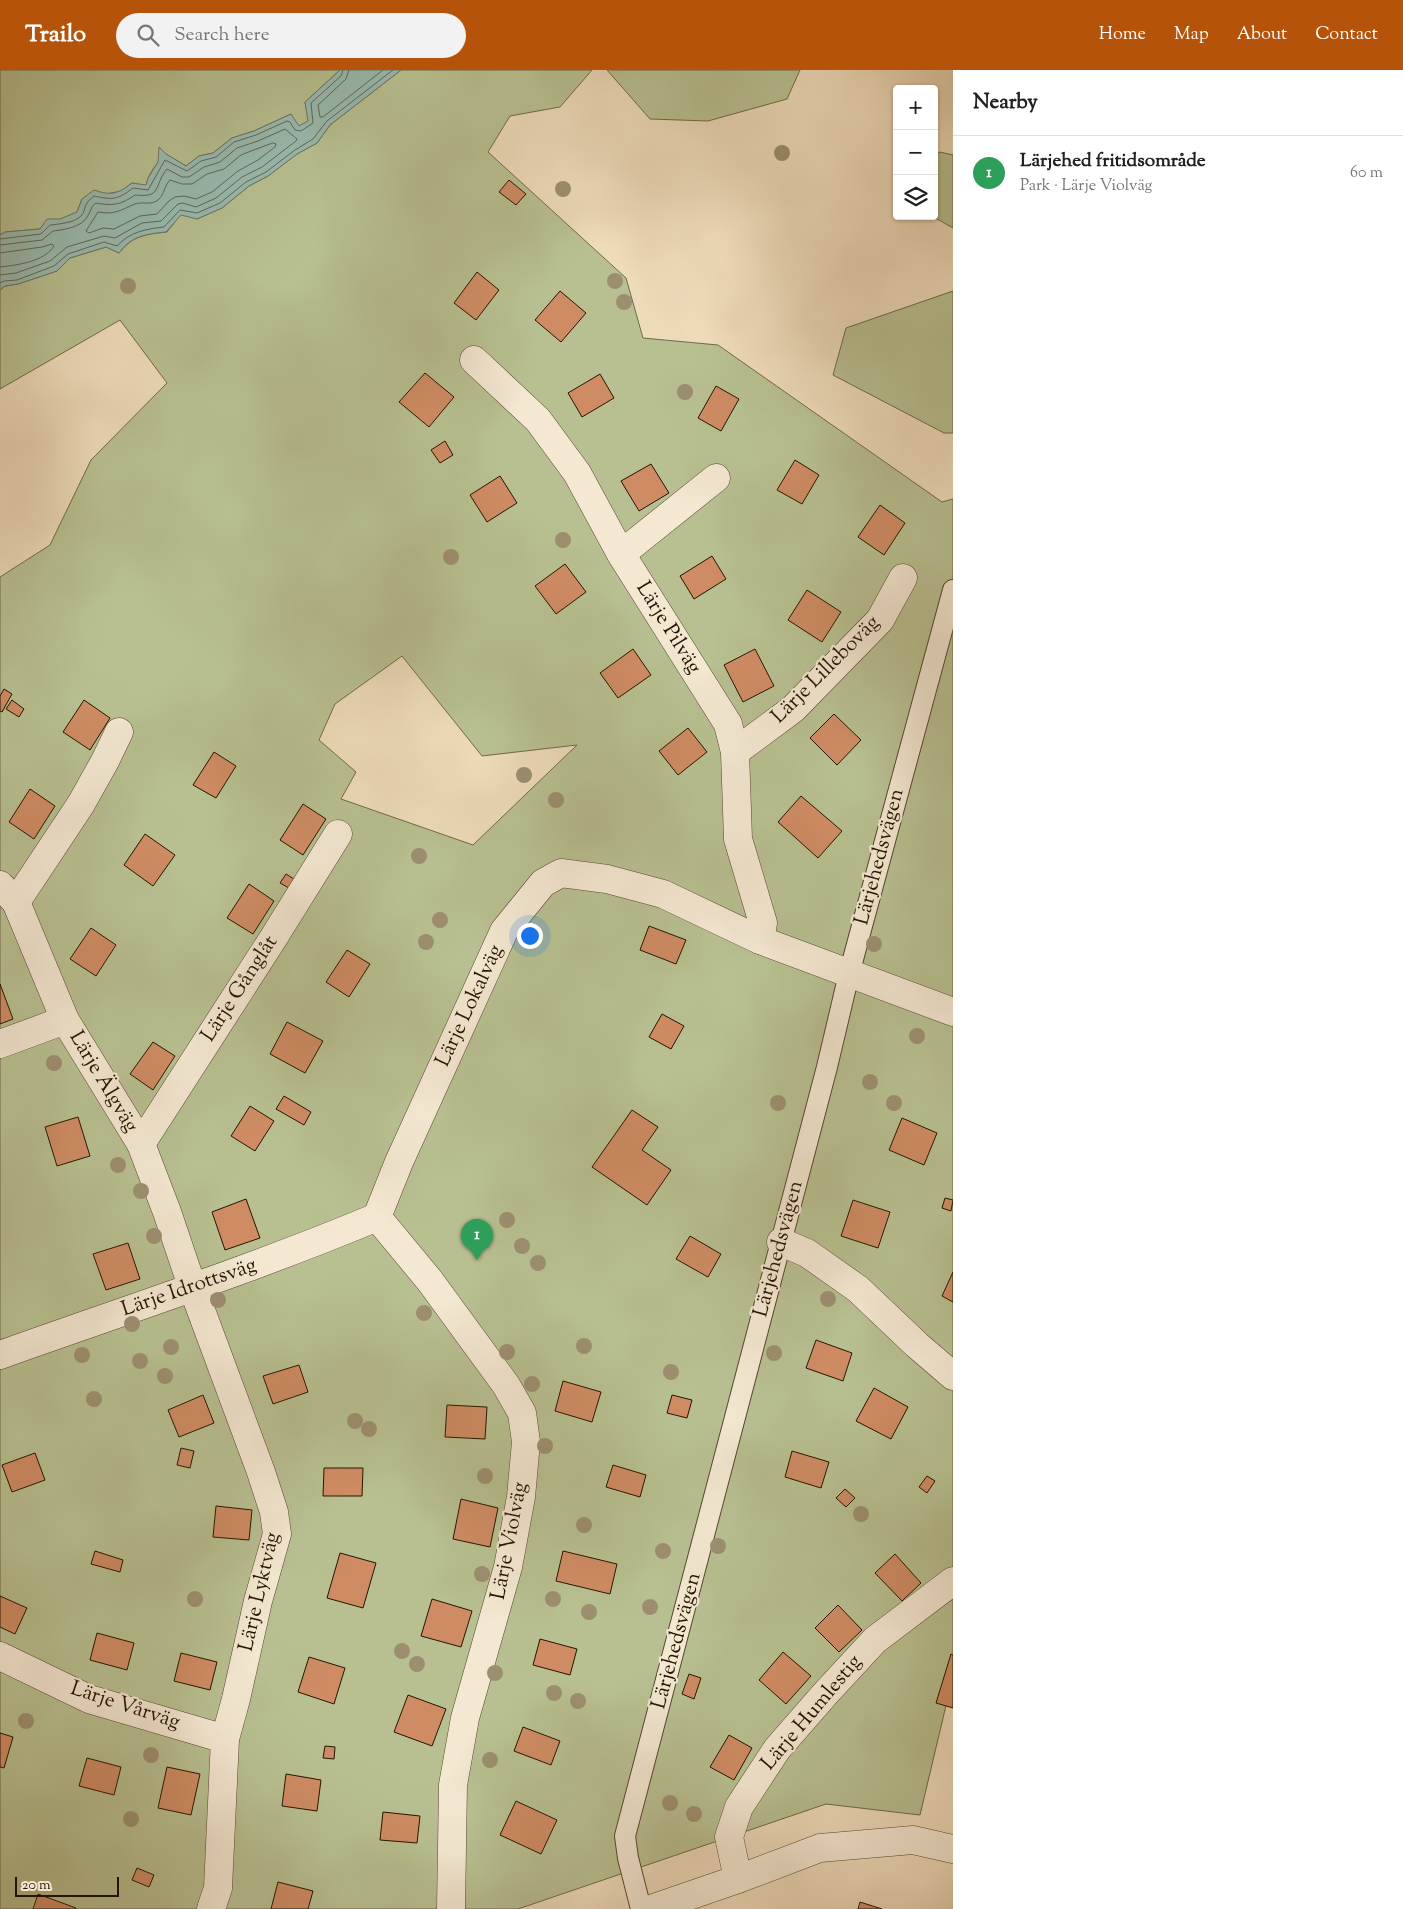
<!DOCTYPE html>
<html lang="en">
<head>
<meta charset="utf-8">
<style>
  :root { --surface:#fff; --page:#f2f2f2; --text:#202124; --muted:#757577; --line:#e0e0e0; --accent:#b45309 }
  body { margin:0; font-family:"Sorts Mill Goudy",serif; background:var(--page); color:var(--text) }
  .controls { position:absolute; right:15px; top:15px; display:grid; overflow:hidden; border-radius:5px; box-shadow:0 1px 4px #0004 }
  .controls button { width:45px; height:45px; display:grid; place-items:center; padding:0; border:0; border-bottom:1px solid var(--line); background:var(--surface); color:var(--text); font:25px sans-serif }
  .scale { position:absolute; left:15px; bottom:12px; width:104px; box-sizing:border-box; padding-left:5px; border:2px solid #251400; border-top:0; font-size:14px; line-height:18px; white-space:nowrap; color:#251400; -webkit-text-stroke:4px #f4e8d2; paint-order:stroke }
  .you { position:absolute; left:529px; top:865px; width:18px; height:18px; margin:-12px; border:4px solid #fff; border-radius:50%; background:#1a73e8; box-shadow:0 0 0 8px #1a73e833 }
  .badge { display:grid; place-items:center; width:32px; height:32px; border-radius:50%; background:var(--accent); color:#fff; font-size:16px; font-weight:700 }
  .pin { position:absolute; translate:-50% -41px; filter:drop-shadow(0 1px 2px #0008) }
  .pin::after { content:''; position:absolute; top:26px; width:18px; height:15px; background:inherit; clip-path:polygon(0 0,100% 0,50% 100%) }
  .list { margin:0; padding:0; list-style:none }
  h2 { display:flex; justify-content:space-between; align-items:center; height:65px; margin:0; padding:0 20px; font-size:21px }
  h2 small { font-size:16px; font-weight:400; color:var(--muted) }
  .list li { display:grid; grid-template-columns:32px 1fr auto; gap:15px; align-items:center; box-sizing:border-box; height:75px; padding:0 20px; border-top:1px solid var(--line) }
  .list b { display:block; font-size:19px; white-space:nowrap }
  .list p { margin:0; font-size:16px; white-space:nowrap; color:var(--muted) }
  .list em { font-size:16px; font-style:normal; color:var(--muted) }
  .icon { flex:none; width:28px; height:28px; fill:none; stroke:currentColor; stroke-width:2; stroke-linecap:round; stroke-linejoin:round }
  .map { position:relative; flex:none; width:953px; height:1839px; overflow:hidden }
  header { display:flex; align-items:center; gap:30px; box-sizing:border-box; height:70px; padding:0 25px; background:var(--accent); color:#fff }
  header strong { font-size:24px }
  nav { display:flex; gap:28px; margin-inline-start:auto; font-size:18px }
  .search { width:350px; height:45px; background:var(--page); display:flex; align-items:center; gap:12px; box-sizing:border-box; padding:0 18px; border-radius:28px; color:var(--muted); font-size:19px }
  main { display:flex }
  aside { flex:1; background:var(--surface) }
  .map>svg:first-child { display:block }
</style>
</head>
<body>
<header>
<strong>Trailo</strong>
<div class="search"><svg class="icon" aria-label="search" viewBox="0 0 24 24"><circle cx="10" cy="10" r="6"/><path d="M15 15l6 6"/></svg>Search here</div>
<nav><a>Home</a><a>Map</a><a>About</a><a>Contact</a></nav>
</header>
<main>
<div class="map">
<svg width="953" height="1839" viewBox="0 0 953 1839">
  <rect width="100%" height="100%" fill="#eedbba"/>
  <filter id="stains"><feTurbulence type="fractalNoise" baseFrequency=".004" numOctaves="4"/><feColorMatrix values="0 0 0 0 .2 0 0 0 0 .09 0 0 0 0 .02 0 0 0 .5 -.17"/></filter>
  <radialGradient id="worn" r=".72"><stop offset=".6" stop-color="#630" stop-opacity="0"/><stop offset="1" stop-color="#630" stop-opacity=".3"/></radialGradient>
  <g fill="#b8c091" stroke="#6e6a48" fill-rule="evenodd">
    <path d="M0 0H340L305 32 309 51 298 57 291 44 254 61 232 68 213 83 199 86 186 96 166 84C157 93 148 103 146 116L132 113 121 121 82 129 77 142 60 150H48L40 159 5 162 0 165Z"/>
    <path d="M401 0H592L560 37 510 46 488 82 626 208 643 268 718 275 942 432 953 429V1606L920 1745 826 1734 518 1839H0V507L50 475 91 390 167 313 120 250 0 319V220L5 216 18 214 57 201 70 188 106 177 119 183C132 166 146 164 167 162L181 144 197 149 222 138 249 116 268 106 297 84 317 73 330 55ZM402 586 482 686 577 675 473 775 341 729 356 702 319 670 335 634Z"/>
    <polygon points="607,0 800,0 787,29 708,51 650,49"/>
    <polygon points="940,82 953,85 953,158 932,146 934,146 934,86"/>
    <polygon points="953,221 953,363 944,363 833,305 846,258"/>
  </g>
  <path fill="#99bbb0" stroke="#6b786a" d="M340 0H401L330 55 317 73 297 84 268 106 249 116 222 138 197 149 181 145 166 162C146 164 131 166 119 183L106 177 70 188 57 201 18 214 5 216 0 220V165L5 162 40 159 47 149H60L77 142 82 129 94 120C111 126 118 124 132 113L146 115 148 108 158 92 159 77 166 84 186 96 199 86 213 83 232 68 254 61 291 44 299 56 308 51 305 32Z"/>
  <g fill="none" stroke-linecap="round" stroke-linejoin="round">
    <g stroke="#5f6858" stroke-width="1">
      <polyline points="349,0 346,9 318,35 320,47 323,47 383,0"/>
      <path d="M273 73 276 74 275 77 258 90 238 101 212 122 196 129 184 126 175 127 169 131 157 144 140 146 114 159 103 158 89 163 86 161 98 142C116 145 120 140 135 134 143 131 150 136 158 130 165 124 164 116 170 110L182 114H192L207 104 224 99 241 85Z"/>
      <path d="M0 169 41 164 50 155C59 154 74 153 81 146 87 139 82 135 94 126 113 130 117 130 133 118L148 120 165 90 187 101 201 91 216 87 234 72 256 65 287 51 290 52 295 60 301 61 313 53 311 33 341 6 343 0"/>
      <path d="M0 175 42 170 53 161C63 160 82 157 87 147 91 142 90 137 96 133 112 136 121 135 135 125 163 128 153 116 167 99L182 107H189L204 97 220 92 237 78 258 71 285 59 297 69 296 71 262 97 242 107 216 128 196 137 183 133 178 134 161 151 142 153 115 168 104 166 67 177 50 191 16 203 0 205"/>
      <path d="M0 183 42 177 52 174 54 176C44 192 17 195 0 197"/>
      <path d="M0 213 4 211 17 210 54 196 68 184 104 172 117 176C130 162 145 159 164 157L180 140 197 143 220 133 246 112 266 102 295 80 313 69 327 51 393 0"/>
    </g>
  </g>
  <g fill="#cf8c64" stroke="#251400">
    <polygon points="509,110 526,124 516,135 499,122"/>
    <polygon points="477,202 499,220 476,250 454,233"/>
    <polygon points="560,221 586,243 561,272 535,250"/>
    <polygon points="425,303 454,327 429,357 399,332"/>
    <polygon points="600,304 614,328 582,347 568,323"/>
    <polygon points="716,316 739,329 721,361 698,348"/>
    <polygon points="445,371 453,385 440,393 431,380"/>
    <polygon points="795,390 819,405 802,434 777,420"/>
    <polygon points="651,394 669,423 639,441 621,411"/>
    <polygon points="500,406 517,433 487,452 470,425"/>
    <polygon points="880,435 905,453 884,485 858,467"/>
    <polygon points="712,486 726,509 694,529 680,506"/>
    <polygon points="565,494 586,522 556,544 535,516"/>
    <polygon points="807,520 841,542 822,572 788,550"/>
    <polygon points="633,579 651,605 618,628 600,603"/>
    <polygon points="755,579 774,616 743,632 724,595"/>
    <polygon points="4,619 12,624 2,642 0,641 0,626"/>
    <polygon points="12,630 24,639 19,647 6,639"/>
    <polygon points="84,630 110,648 90,680 63,662"/>
    <polygon points="834,644 861,670 837,695 810,668"/>
    <polygon points="688,658 707,682 678,705 659,681"/>
    <polygon points="214,682 236,696 216,728 193,715"/>
    <polygon points="30,719 55,736 34,769 9,752"/>
    <polygon points="801,726 842,761 818,788 778,752"/>
    <polygon points="303,734 326,749 303,785 280,770"/>
    <polygon points="145,764 175,785 153,816 124,795"/>
    <polygon points="286,804 294,809 289,818 280,813"/>
    <polygon points="249,814 274,831 253,864 227,848"/>
    <polygon points="649,856 686,870 676,894 640,880"/>
    <polygon points="91,858 116,875 96,906 70,889"/>
    <polygon points="347,880 370,894 349,927 326,912"/>
    <polygon points="0,914 13,949 0,954"/>
    <polygon points="662,944 684,956 671,979 649,967"/>
    <polygon points="287,952 323,971 305,1003 270,984"/>
    <polygon points="153,972 175,986 153,1020 130,1004"/>
    <polygon points="284,1026 311,1042 304,1055 276,1039"/>
    <polygon points="250,1036 274,1051 255,1081 231,1066"/>
    <polygon points="632,1040 658,1057 642,1080 671,1100 647,1135 592,1097"/>
    <polygon points="78,1047 90,1086 57,1096 45,1057"/>
    <polygon points="902,1048 937,1063 924,1095 889,1080"/>
    <polygon points="945,1128 953,1130 951,1141 942,1138"/>
    <polygon points="246,1129 260,1168 225,1180 212,1142"/>
    <polygon points="853,1130 890,1142 878,1178 841,1166"/>
    <polygon points="690,1166 721,1184 708,1207 676,1189"/>
    <polygon points="128,1173 140,1209 106,1220 93,1184"/>
    <polygon points="953,1202 953,1232 942,1226"/>
    <polygon points="816,1270 852,1283 843,1311 806,1298"/>
    <polygon points="299,1295 308,1322 273,1334 263,1306"/>
    <polygon points="563,1311 601,1322 592,1352 555,1341"/>
    <polygon points="874,1318 908,1337 891,1369 856,1351"/>
    <polygon points="203,1325 214,1353 179,1367 168,1340"/>
    <polygon points="672,1325 692,1330 687,1348 667,1343"/>
    <polygon points="447,1335 487,1337 485,1369 445,1367"/>
    <polygon points="181,1378 194,1381 190,1398 177,1395"/>
    <polygon points="792,1381 829,1392 821,1418 785,1407"/>
    <polygon points="35,1383 45,1410 12,1422 2,1395"/>
    <polygon points="613,1395 646,1405 640,1427 606,1417"/>
    <polygon points="324,1398 363,1398 362,1426 323,1426"/>
    <polygon points="927,1406 935,1411 927,1423 919,1417"/>
    <polygon points="845,1419 855,1428 846,1437 836,1428"/>
    <polygon points="461,1429 498,1438 490,1477 453,1469"/>
    <polygon points="216,1436 252,1440 249,1470 213,1467"/>
    <polygon points="95,1481 123,1490 120,1502 91,1494"/>
    <polygon points="563,1481 617,1494 610,1524 556,1511"/>
    <polygon points="340,1483 376,1493 363,1538 327,1528"/>
    <polygon points="895,1484 921,1513 902,1531 875,1503"/>
    <polygon points="0,1526 27,1538 15,1564 0,1557"/>
    <polygon points="432,1529 472,1541 461,1577 421,1566"/>
    <polygon points="838,1535 862,1560 839,1582 815,1558"/>
    <polygon points="97,1563 134,1573 127,1600 90,1590"/>
    <polygon points="540,1569 577,1579 570,1605 533,1595"/>
    <polygon points="783,1582 811,1606 786,1634 759,1610"/>
    <polygon points="181,1583 217,1592 210,1620 174,1611"/>
    <polygon points="951,1584 953,1585 953,1638 936,1633"/>
    <polygon points="309,1587 345,1598 334,1634 298,1622"/>
    <polygon points="689,1604 701,1608 694,1629 682,1624"/>
    <polygon points="408,1625 446,1639 432,1676 394,1662"/>
    <polygon points="523,1657 560,1671 551,1695 514,1681"/>
    <polygon points="0,1663 13,1667 4,1698 0,1697"/>
    <polygon points="729,1665 752,1678 734,1710 710,1697"/>
    <polygon points="325,1676 335,1677 334,1689 323,1688"/>
    <polygon points="87,1688 121,1697 114,1725 79,1716"/>
    <polygon points="167,1697 200,1704 191,1745 158,1738"/>
    <polygon points="286,1704 321,1710 317,1741 282,1736"/>
    <polygon points="516,1731 557,1750 541,1784 500,1765"/>
    <polygon points="383,1742 420,1746 417,1773 380,1770"/>
    <polygon points="137,1798 154,1805 149,1817 132,1810"/>
    <polygon points="278,1812 313,1821 308,1839 271,1839"/>
    <polygon points="38,1824 76,1838 75,1839 33,1839"/>
    <polygon points="860,1832 882,1839 858,1839"/>
  </g>
  <g fill="none" stroke-linecap="round" stroke-linejoin="round">
    <defs>
      <polyline id="lane" points="641,1839 628,1788 625,1766 827,997 849,904 953,520"/>
      <g id="street">
        <polyline points="474,290 538,350 577,403 621,484 728,654 735,682 738,769 763,853 760,870"/>
        <polyline points="621,484 716,408"/>
        <polyline points="735,682 793,639 880,550 903,508"/>
        <polyline points="0,815 16,832 65,950 141,1074 167,1142 192,1216 261,1402 274,1442 277,1464 258,1531 236,1629 225,1669 218,1818 211,1839"/>
        <polyline points="16,832 81,734 105,691 119,662"/>
        <polyline points="0,974 65,950"/>
        <polyline points="141,1074 274,867 338,764"/>
        <polyline points="377,1147 399,1092 504,861 543,813 561,803 607,809 663,824 760,870 953,942"/>
        <polyline points="377,1147 430,1211 506,1315 522,1343 526,1372 521,1427 508,1497 465,1648 453,1715 451,1839"/>
        <polyline points="781,1172 807,1183 858,1219 917,1275 953,1306"/>
        <path d="M0 1285C126 1240 253 1199 377 1147"/>
        <polyline points="0,1586 89,1629 225,1669"/>
        <polyline points="738,1809 729,1767 739,1737 777,1679 825,1624 875,1570 953,1511"/>
        <polyline points="651,1839 738,1809 820,1778 913,1770 953,1779"/>
      </g>
    </defs>
    <use href="#lane" stroke="#57462e" stroke-width="22"/>
    <use href="#street" stroke="#57462e" stroke-width="29"/>
    <use href="#lane" stroke="#f4e8d2" stroke-width="20"/>
    <use href="#street" stroke="#f4e8d2" stroke-width="28"/>
  </g>
  <g fill="#9c8f70">
    <circle cx="782" cy="83" r="8"/>
    <circle cx="563" cy="119" r="8"/>
    <circle cx="615" cy="211" r="8"/>
    <circle cx="128" cy="216" r="8"/>
    <circle cx="624" cy="232" r="8"/>
    <circle cx="685" cy="322" r="8"/>
    <circle cx="563" cy="470" r="8"/>
    <circle cx="451" cy="487" r="8"/>
    <circle cx="524" cy="705" r="8"/>
    <circle cx="556" cy="730" r="8"/>
    <circle cx="419" cy="786" r="8"/>
    <circle cx="440" cy="850" r="8"/>
    <circle cx="426" cy="872" r="8"/>
    <circle cx="874" cy="874" r="8"/>
    <circle cx="917" cy="966" r="8"/>
    <circle cx="54" cy="993" r="8"/>
    <circle cx="870" cy="1012" r="8"/>
    <circle cx="778" cy="1033" r="8"/>
    <circle cx="894" cy="1033" r="8"/>
    <circle cx="118" cy="1095" r="8"/>
    <circle cx="141" cy="1121" r="8"/>
    <circle cx="507" cy="1150" r="8"/>
    <circle cx="154" cy="1166" r="8"/>
    <circle cx="522" cy="1176" r="8"/>
    <circle cx="538" cy="1193" r="8"/>
    <circle cx="828" cy="1229" r="8"/>
    <circle cx="218" cy="1230" r="8"/>
    <circle cx="424" cy="1243" r="8"/>
    <circle cx="132" cy="1254" r="8"/>
    <circle cx="584" cy="1276" r="8"/>
    <circle cx="171" cy="1277" r="8"/>
    <circle cx="507" cy="1282" r="8"/>
    <circle cx="774" cy="1283" r="8"/>
    <circle cx="82" cy="1285" r="8"/>
    <circle cx="140" cy="1291" r="8"/>
    <circle cx="671" cy="1302" r="8"/>
    <circle cx="165" cy="1306" r="8"/>
    <circle cx="532" cy="1314" r="8"/>
    <circle cx="94" cy="1329" r="8"/>
    <circle cx="355" cy="1351" r="8"/>
    <circle cx="369" cy="1359" r="8"/>
    <circle cx="545" cy="1376" r="8"/>
    <circle cx="485" cy="1406" r="8"/>
    <circle cx="861" cy="1444" r="8"/>
    <circle cx="584" cy="1455" r="8"/>
    <circle cx="718" cy="1476" r="8"/>
    <circle cx="663" cy="1481" r="8"/>
    <circle cx="482" cy="1504" r="8"/>
    <circle cx="195" cy="1529" r="8"/>
    <circle cx="553" cy="1529" r="8"/>
    <circle cx="650" cy="1537" r="8"/>
    <circle cx="589" cy="1542" r="8"/>
    <circle cx="402" cy="1581" r="8"/>
    <circle cx="417" cy="1594" r="8"/>
    <circle cx="495" cy="1603" r="8"/>
    <circle cx="554" cy="1623" r="8"/>
    <circle cx="578" cy="1631" r="8"/>
    <circle cx="26" cy="1651" r="8"/>
    <circle cx="151" cy="1685" r="8"/>
    <circle cx="490" cy="1690" r="8"/>
    <circle cx="670" cy="1733" r="8"/>
    <circle cx="694" cy="1744" r="8"/>
    <circle cx="131" cy="1749" r="8"/>
  </g>
  <g text-anchor="middle" dominant-baseline="central" stroke-width="4.5" stroke-linejoin="round" paint-order="stroke">
    <g font-size="21" fill="#251400" stroke="#f4e8d2">
      <text transform="translate(668 558) rotate(58)">Lärje Pilväg</text>
      <text transform="translate(826 600) rotate(-45)">Lärje Lilleboväg</text>
      <text transform="translate(880 787) rotate(-75)">Lärjehedsvägen</text>
      <text transform="translate(240 919) rotate(-57)">Lärje Gånglåt</text>
      <text transform="translate(470 936) rotate(-65)">Lärje Lokalväg</text>
      <text transform="translate(103 1012) rotate(59)">Lärje Älgväg</text>
      <text transform="translate(779 1179) rotate(-75)">Lärjehedsvägen</text>
      <text transform="translate(189 1218) rotate(-19)">Lärje Idrottsväg</text>
      <text transform="translate(510 1471) rotate(-79)">Lärje Violväg</text>
      <text transform="translate(260 1522) rotate(-77)">Lärje Lyktväg</text>
      <text transform="translate(677 1571) rotate(-75)">Lärjehedsvägen</text>
      <text transform="translate(125 1636) rotate(18)">Lärje Vårväg</text>
      <text transform="translate(812 1643) rotate(-50)">Lärje Humlestig</text>
    </g>
  </g>
  <rect width="100%" height="100%" filter="url(#stains)"/>
  <rect width="100%" height="100%" fill="url(#worn)"/>
</svg>
<div class="controls">
<button>+</button>
<button>−</button>
<button><svg class="icon" aria-label="layers" viewBox="0 0 24 24"><path d="M12 4l9 5-9 5-9-5zM3 14l9 5 9-5"/></svg></button>
</div>
<div class="scale">20 m</div>
<div class="you"></div>
<div class="pin badge" style="left:477px;top:1190px;background:#2e9e5b">1</div>
</div>
<aside>
<h2>Nearby<small></small></h2>
<ul class="list">
<li><span class="badge" style="background:#2e9e5b">1</span><div><b>Lärjehed fritidsområde</b><p>Park · Lärje Violväg</p></div><em>60 m</em></li>
</ul>
</aside>
</main>
</body>
</html>
